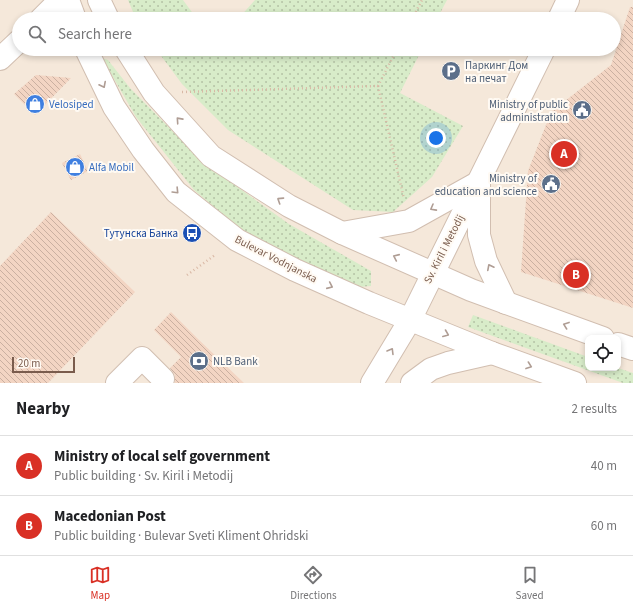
<!DOCTYPE html>
<html lang="en">
<head>
<meta charset="utf-8">
<style>
  :root { --surface:#fff; --page:#f2f2f2; --text:#202124; --muted:#757577; --line:#e0e0e0; --accent:#d93025 }
  body { margin:0; font-family:"Source Sans 3",sans-serif; background:var(--page); color:var(--text) }
  .controls { position:absolute; right:12px; bottom:12px; display:grid; overflow:hidden; border-radius:8px; box-shadow:0 2px 6px #0003 }
  .controls button { width:36px; height:36px; display:grid; place-items:center; padding:0; border:0; border-bottom:1px solid var(--line); background:var(--surface); color:var(--text); font:20px sans-serif }
  .scale { position:absolute; left:12px; bottom:10px; width:63px; box-sizing:border-box; padding-left:4px; border:2px solid #7a5c4d; border-top:0; font-size:11px; line-height:14px; white-space:nowrap; color:#7a5c4d; -webkit-text-stroke:3px #fffaf3; paint-order:stroke }
  .you { position:absolute; left:436px; top:138px; width:14px; height:14px; margin:-10px; border:3px solid #fff; border-radius:50%; background:#1a73e8; box-shadow:0 0 0 6px #1a73e833 }
  .badge { display:grid; place-items:center; width:26px; height:26px; border-radius:50%; background:var(--accent); color:#fff; font-size:13px; font-weight:700 }
  .pin { position:absolute; translate:-50% -50%; border:2px solid #fff; box-shadow:0 1px 4px #0006 }
  .list { margin:0; padding:0; list-style:none }
  h2 { display:flex; justify-content:space-between; align-items:center; height:52px; margin:0; padding:0 16px; font-size:17px }
  h2 small { font-size:13px; font-weight:400; color:var(--muted) }
  .list li { display:grid; grid-template-columns:26px 1fr auto; gap:12px; align-items:center; box-sizing:border-box; height:60px; padding:0 16px; border-top:1px solid var(--line) }
  .list b { display:block; font-size:15px; white-space:nowrap }
  .list p { margin:0; font-size:13px; white-space:nowrap; color:var(--muted) }
  .list em { font-size:13px; font-style:normal; color:var(--muted) }
  .icon { flex:none; width:22px; height:22px; fill:none; stroke:currentColor; stroke-width:2; stroke-linecap:round; stroke-linejoin:round }
  .map { position:relative; flex:none; width:633px; height:383px; overflow:hidden }
  .search { position:absolute; background:var(--surface); box-shadow:0 2px 6px #0003; left:12px; right:12px; top:12px; height:44px; display:flex; align-items:center; gap:10px; box-sizing:border-box; padding:0 14px; border-radius:22px; color:var(--muted); font-size:15px }
  .sheet { height:172px; background:var(--surface) }
  nav { display:flex; justify-content:space-around; align-items:center; box-sizing:border-box; height:56px; border-top:1px solid var(--line); background:var(--surface); font-size:11px; color:var(--muted) }
  nav a { display:grid; justify-items:center; gap:2px }
  nav .on { color:var(--accent) }
  .map>svg:first-child { display:block }
</style>
</head>
<body>
<div class="map">
<svg width="633" height="383" viewBox="0 0 633 383">
  <defs>
    <pattern id="grass-dots" width="8" height="8" patternUnits="userSpaceOnUse"><rect width="8" height="8" fill="#d8ecc9"/><path d="M2 2h.1M6 6h.1" fill="none" stroke="#b4c2a5" stroke-width="1.8" stroke-linecap="round"/></pattern>
    <pattern id="building-back-hatch" width="6" height="6" patternUnits="userSpaceOnUse"><rect width="6" height="6" fill="#f3d5c3"/><path d="M-1 5l2 2M0 0l6 6M5-1l2 2" fill="none" stroke="#cab0a1"/></pattern>
  </defs>
  <rect width="100%" height="100%" fill="#fdf6ec"/>
  <path fill="#f5e8da" fill-rule="evenodd" d="M0 0H633V383H0ZM19 19H614V49H19ZM588 338H618V368H588Z"/>
  <g fill="url(#grass-dots)">
    <polygon points="128,0 183,0 197,19 136,19"/>
    <polygon points="255,0 447,0 437,19 238,19"/>
    <polygon points="156,49 422,49 400,93 463,126 432,177 393,212 353,210 228,130 182,84"/>
    <polygon points="102,58 108,60 130,88 204,163 289,224 371,271 371,286 358,287 314,269 239,228 194,190 136,117"/>
    <polygon points="473,315 588,357 588,368 618,368 633,373 633,383 623,383 468,327"/>
  </g>
  <g fill="url(#building-back-hatch)">
    <polygon points="630,7 633,7 633,308 521,272 528,171 551,112 611,65"/>
    <polygon points="36,75 71,78 35,115 14,94"/>
    <polygon points="80,154 88,171 71,180 62,163"/>
    <polygon points="51,212 135,292 48,383 0,383 0,266"/>
    <polygon points="171,312 198,339 244,383 175,383 175,375 170,368 181,357 154,330"/>
  </g>
  <g fill="none" stroke-linecap="round" stroke-linejoin="round">
    <defs>
      <g id="minor">
        <polyline points="68,0 75,19"/>
        <polyline points="99,0 108,19"/>
        <polyline points="41,19 60,0"/>
        <polyline points="559,19 568,0"/>
        <polyline points="86,49 114,107 143,150 176,192 237,240 295,270 369,303 492,353 575,383"/>
        <polyline points="126,49 154,93 211,156 289,206 342,233 471,290 603,338"/>
        <polyline points="0,59 19,41"/>
        <polyline points="479,185 479,235 486,261 506,303"/>
        <polyline points="342,233 409,221 479,182"/>
        <polyline points="618,344 633,349"/>
        <polyline points="117,383 142,358 163,379"/>
        <polyline points="372,383 410,320 544,49"/>
        <polyline points="412,383 431,369 448,363 492,353"/>
      </g>
    </defs>
    <use href="#minor" stroke="#d1beb0" stroke-width="24"/>
    <g stroke="#d9b8a5" stroke-width="2.5" stroke-dasharray="1 3" stroke-linecap="butt">
      <polyline points="412,19 422,0"/>
      <polyline points="378,86 404,199"/>
      <polyline points="182,92 378,86 397,49"/>
      <polyline points="187,275 215,255"/>
    </g>
    <use href="#minor" stroke="#fff" stroke-width="22"/>
  </g>
  <defs><path id="oneway-chevron" d="M-2-3.5L2.5 0L-2 3.5" fill="none" stroke-width="1.6" stroke-linecap="round" stroke-linejoin="round"/></defs>
  <g stroke="#af9d94">
    <use href="#oneway-chevron" transform="translate(103 85) rotate(63)"/>
    <use href="#oneway-chevron" transform="translate(179 120) rotate(-132)"/>
    <use href="#oneway-chevron" transform="translate(176 191) rotate(46)"/>
    <use href="#oneway-chevron" transform="translate(280 200) rotate(-147)"/>
    <use href="#oneway-chevron" transform="translate(433 208) rotate(151)"/>
    <use href="#oneway-chevron" transform="translate(396 257) rotate(-156)"/>
    <use href="#oneway-chevron" transform="translate(490 267) rotate(-117)"/>
    <use href="#oneway-chevron" transform="translate(330 286) rotate(24)"/>
    <use href="#oneway-chevron" transform="translate(566 325) rotate(-160)"/>
    <use href="#oneway-chevron" transform="translate(446 334) rotate(22)"/>
    <use href="#oneway-chevron" transform="translate(391 351) rotate(-59)"/>
    <use href="#oneway-chevron" transform="translate(529 366) rotate(20)"/>
  </g>
  <defs>
    <symbol id="parking-disc" viewBox="-11 -11 22 22"><circle r="9.5" fill="#5c6f8a" stroke="#fffaf3"/><path d="M-3.5-5.5H1a3.5 3.5 0 0 1 0 7H-1V5.5H-3.5ZM-1-3.4V-.6H.8a1.4 1.4 0 0 0 0-2.8Z" fill="#fff"/></symbol>
    <symbol id="shop-disc" viewBox="-11 -11 22 22"><circle r="9.5" fill="#3f7fe0" stroke="#fffaf3"/><path d="M-5-2.5h2.3a2.7 3.5 0 0 1 5.4 0H5L5.5 6h-11ZM-1.5-2.5h3a1.5 2.3 0 0 0-3 0Z" fill="#fff"/></symbol>
    <symbol id="civic-disc" viewBox="-11 -11 22 22"><circle r="9.5" fill="#5c6f8a" stroke="#fffaf3"/><path d="M-.6-6.5H3V-4.5H.6V-3L4-1V1h2V6H-6V1h2V-1L-.6-3ZM-1.2 2.5V6h2.4V2.5Z" fill="#fff"/></symbol>
    <symbol id="bus-disc" viewBox="-11 -11 22 22"><circle r="9.5" fill="#1a4fb4" stroke="#fffaf3"/><path d="M-5-6H5V4H4V6H2V4H-2V6H-4V4H-5ZM-3.5-4V0h7V-4ZM-3.5 1.2v1.5H-2V1.2ZM2 1.2v1.5H3.5V1.2Z" fill="#fff"/></symbol>
    <symbol id="bank-disc" viewBox="-11 -11 22 22"><circle r="9.5" fill="#5c6f8a" stroke="#fffaf3"/><path d="M-6-4H6V4H-6ZM0-2.3a2.3 2.3 0 1 0 0 4.6a2.3 2.3 0 1 0 0-4.6Z" fill="#fff"/></symbol>
  </defs>
  <g fill-rule="evenodd">
    <use href="#parking-disc" x="440" y="60" width="22" height="22"/>
    <use href="#shop-disc" x="24" y="93" width="22" height="22"/>
    <use href="#civic-disc" x="571" y="99" width="22" height="22"/>
    <use href="#shop-disc" x="64" y="156" width="22" height="22"/>
    <use href="#civic-disc" x="540" y="173" width="22" height="22"/>
    <use href="#bus-disc" x="181" y="222" width="22" height="22"/>
    <use href="#bank-disc" x="188" y="350" width="22" height="22"/>
  </g>
  <g text-anchor="middle" dominant-baseline="central" stroke-width="4" stroke-linejoin="round" paint-order="stroke">
    <g font-size="11" fill="#4e5e75" stroke="#fffaf3" text-anchor="start">
      <text x="465" y="65">Паркинг Дом<tspan x="465" dy="13">на печат</tspan></text>
      <text x="568" y="104" text-anchor="end">Ministry of public<tspan x="568" dy="13">administration</tspan></text>
      <text x="537" y="178" text-anchor="end">Ministry of<tspan x="537" dy="13">education and science</tspan></text>
      <text x="213" y="361">NLB Bank</text>
    </g>
    <g font-size="11" fill="#366cbe" stroke="#fffaf3" text-anchor="start">
      <text x="49" y="104">Velosiped</text>
      <text x="89" y="167">Alfa Mobil</text>
    </g>
    <g font-size="11" fill="#164399" stroke="#fffaf3" text-anchor="end">
      <text x="178" y="233">Тутунска Банка</text>
    </g>
    <g font-size="11" fill="#7a5c4d" stroke="#fffaf3">
      <text transform="translate(444 249) rotate(-63)">Sv. Kiril i Metodij</text>
      <text transform="translate(276 259) rotate(27)">Bulevar Vodnjanska</text>
    </g>
  </g>
</svg>
<div class="controls">
<button><svg class="icon" aria-label="locate" viewBox="0 0 24 24"><circle cx="12" cy="12" r="6"/><path d="M12 2v4M12 18v4M2 12h4M18 12h4"/></svg></button>
</div>
<div class="scale">20 m</div>
<div class="you"></div>
<div class="pin badge" style="left:564px;top:154px">A</div>
<div class="pin badge" style="left:576px;top:275px">B</div>
<div class="search"><svg class="icon" aria-label="search" viewBox="0 0 24 24"><circle cx="10" cy="10" r="6"/><path d="M15 15l6 6"/></svg>Search here</div>
</div>
<section class="sheet">
<h2>Nearby<small>2 results</small></h2>
<ul class="list">
<li><span class="badge">A</span><div><b>Ministry of local self government</b><p>Public building · Sv. Kiril i Metodij</p></div><em>40 m</em></li>
<li><span class="badge">B</span><div><b>Macedonian Post</b><p>Public building · Bulevar Sveti Kliment Ohridski</p></div><em>60 m</em></li>
</ul>
</section>
<nav>
<a class="on"><svg class="icon" aria-label="map" viewBox="0 0 24 24"><path d="M3 6l6-2 6 2 6-2v14l-6 2-6-2-6 2zM9 4v14M15 6v14"/></svg>Map</a>
<a><svg class="icon" aria-label="directions" viewBox="0 0 24 24"><path d="M12 3l9 9-9 9-9-9zM9 14v-3h6M13 9l2 2-2 2"/></svg>Directions</a>
<a><svg class="icon" aria-label="saved" viewBox="0 0 24 24"><path d="M7 4h10v16l-5-4-5 4z"/></svg>Saved</a>
</nav>
</body>
</html>
